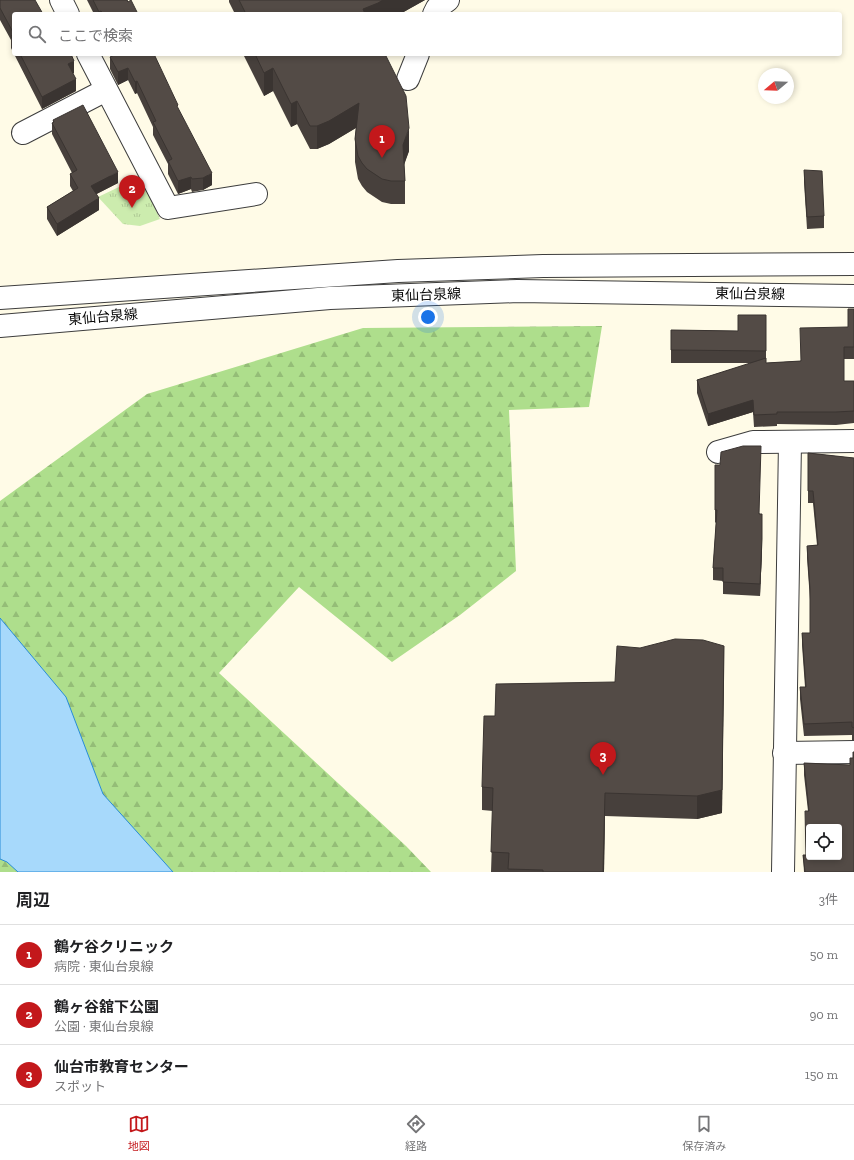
<!DOCTYPE html>
<html lang="ja">
<head>
<meta charset="utf-8">
<style>
  :root { --surface:#fff; --page:#f6f6f6; --text:#202124; --muted:#757577; --line:#e0e0e0; --accent:#c3181b }
  body { margin:0; font-family:"Zilla Slab","Noto Sans JP",serif; background:var(--page); color:var(--text) }
  .controls { position:absolute; right:12px; bottom:12px; display:grid; overflow:hidden; border-radius:4px; box-shadow:0 2px 6px #0003 }
  .controls button { width:36px; height:36px; display:grid; place-items:center; padding:0; border:0; border-bottom:1px solid var(--line); background:var(--surface); color:var(--text); font:20px sans-serif }
  .compass { position:absolute; left:758px; top:68px; width:36px; height:36px; border-radius:50%; background:var(--surface); box-shadow:0 2px 6px #0003; rotate:251deg }
  .you { position:absolute; left:428px; top:317px; width:14px; height:14px; margin:-10px; border:3px solid #fff; border-radius:50%; background:#1a73e8; box-shadow:0 0 0 6px #1a73e833 }
  .badge { display:grid; place-items:center; width:26px; height:26px; border-radius:50%; background:var(--accent); color:#fff; font-size:13px; font-weight:700 }
  .pin { position:absolute; translate:-50% -33px; filter:drop-shadow(0 1px 2px #0008) }
  .pin::after { content:''; position:absolute; top:21px; width:14px; height:12px; background:inherit; clip-path:polygon(0 0,100% 0,50% 100%) }
  .list { margin:0; padding:0; list-style:none }
  h2 { display:flex; justify-content:space-between; align-items:center; height:52px; margin:0; padding:0 16px; font-size:17px }
  h2 small { font-size:13px; font-weight:400; color:var(--muted) }
  .list li { display:grid; grid-template-columns:26px 1fr auto; gap:12px; align-items:center; box-sizing:border-box; height:60px; padding:0 16px; border-top:1px solid var(--line) }
  .list b { display:block; font-size:15px; white-space:nowrap }
  .list p { margin:0; font-size:13px; white-space:nowrap; color:var(--muted) }
  .list em { font-size:13px; font-style:normal; color:var(--muted) }
  .icon { flex:none; width:22px; height:22px; fill:none; stroke:currentColor; stroke-width:2; stroke-linecap:round; stroke-linejoin:round }
  .map { position:relative; flex:none; width:854px; height:872px; overflow:hidden }
  .search { position:absolute; background:var(--surface); box-shadow:0 2px 6px #0003; left:12px; right:12px; top:12px; height:44px; display:flex; align-items:center; gap:10px; box-sizing:border-box; padding:0 14px; border-radius:4px; color:var(--muted); font-size:15px }
  .sheet { height:232px; background:var(--surface) }
  nav { display:flex; justify-content:space-around; align-items:center; box-sizing:border-box; height:56px; border-top:1px solid var(--line); background:var(--surface); font-size:11px; color:var(--muted) }
  nav a { display:grid; justify-items:center; gap:2px }
  nav .on { color:var(--accent) }
  .map>svg:first-child { display:block }
</style>
</head>
<body>
<div class="map">
<svg width="854" height="872" viewBox="0 0 854 872">
  <defs>
    <pattern id="forest-firs" width="22" height="20" patternUnits="userSpaceOnUse"><rect width="22" height="20" fill="#aede8c"/><path d="M5 1l3.5 6h-7zM16 11l3.5 6h-7z" fill="#94bd77"/></pattern>
    <pattern id="park-tufts" width="24" height="20" patternUnits="userSpaceOnUse"><rect width="24" height="20" fill="#ccecae"/><path d="M3 7l-1-3M5 7V3M7 7l1-3M15 17l-1-3M17 17v-4M19 17l1-3" fill="none" stroke="#aec994"/></pattern>
  </defs>
  <rect width="100%" height="100%" fill="#fffbe7"/>
  <polygon fill="url(#forest-firs)" points="602,326 589,407 509,410 516,571 460,615 392,662 299,587 219,673 406,846 431,872 0,872 0,501 147,394 363,328"/>
  <polygon fill="url(#park-tufts)" points="140,177 160,219 140,226 123,224 98,197"/>
  <polygon fill="#a7d9fb" stroke="#288cd8" points="0,618 66,697 103,794 173,872 18,872 7,862 0,859"/>
  <g fill="none" stroke-linecap="round" stroke-linejoin="round">
    <defs>
      <g id="minor">
        <polyline points="61,0 68,14"/>
        <polyline points="434,14 437,8 448,0"/>
        <polyline points="88,54 168,208 256,194"/>
        <polyline points="408,79 418,54"/>
        <polyline points="23,133 106,90"/>
        <polyline points="0,298 398,271 543,266 854,264"/>
        <polyline points="0,326 330,298 518,291 854,296"/>
        <polyline points="718,452 753,442 854,441"/>
        <polyline points="784,753 854,752"/>
        <polyline points="783,872 790,442"/>
      </g>
    </defs>
    <use href="#minor" stroke="#3d3d3d" stroke-width="24"/>
    <use href="#minor" stroke="#fff" stroke-width="22"/>
  </g>
  <g fill="#47403c">
    <polygon points="0,0 14,14 14,54 71,54 74,73 73,73 76,91 42,109 11,48 11,40 0,20"/>
    <polygon points="87,0 127,0 138,14 94,14"/>
    <polygon points="229,0 425,0 400,14 235,14 229,2"/>
    <polygon points="116,54 178,109 212,185 203,190 192,192 191,189 178,194 168,174 168,164 153,135 153,127 137,93 135,94 128,80 118,85 110,69 110,57"/>
    <polygon points="243,54 385,54 409,151 404,164 405,181 405,204 391,204 382,202 367,192 362,186 358,179 355,162 355,139 356,128 329,144 317,149 310,149 297,124 291,127 273,91 264,96"/>
    <polygon points="53,120 118,183 96,194 99,210 57,236 47,219 47,207 73,191 70,186 70,174 72,173 52,134 52,123 53,123"/>
    <polygon points="804,170 824,216 824,228 807,229 804,182"/>
    <polygon points="854,309 854,359 844,359 844,381 854,381 854,423 836,425 777,424 777,426 754,427 753,412 708,426 697,393 697,380 751,363 671,363 671,330 738,331 766,315 766,363 800,361 848,327"/>
    <polygon points="808,453 854,458 854,740 852,740 852,735 804,736 800,699 800,687 805,687 802,645 802,633 810,633 810,600 807,558 807,546 817,545 813,503 808,503"/>
    <polygon points="715,465 760,514 762,551 760,596 723,594 723,581 713,580 713,568 716,523 715,522"/>
    <polygon points="724,669 722,813 697,819 605,816 604,872 491,872 493,811 482,810 482,787 495,716 615,682"/>
    <polygon points="850,758 853,758 854,872 804,872 803,855 806,855 808,811 804,775 804,763 850,765"/>
  </g>
  <g fill="#3a3431">
    <polygon points="383,0 425,0 400,14 363,14 363,9"/>
    <polygon points="74,61 74,73 68,76 68,64"/>
    <polygon points="128,68 128,80 118,85 118,72"/>
    <polygon points="273,68 273,91 264,96 264,73"/>
    <polygon points="76,79 76,91 42,109 42,97"/>
    <polygon points="137,81 137,93 135,94 135,82"/>
    <polygon points="297,101 297,124 291,127 291,104"/>
    <polygon points="359,103 359,126 329,144 317,149 317,126"/>
    <polygon points="409,128 409,151 403,168 403,145"/>
    <polygon points="118,172 118,183 91,197 91,186"/>
    <polygon points="212,173 212,185 203,190 203,178"/>
    <polygon points="191,177 191,189 178,194 178,181"/>
    <polygon points="99,198 99,210 57,236 57,224"/>
    <polygon points="753,400 753,412 708,426 708,414"/>
    <polygon points="762,539 762,551 760,596 760,584"/>
    <polygon points="724,646 722,813 697,819 697,796"/>
    <polygon points="605,793 604,872 603,872"/>
  </g>
  <g fill="#534b46" stroke="#3a3431" fill-rule="evenodd">
    <polygon points="0,0 35,0 43,14 14,14 14,34 0,8"/>
    <polygon points="93,0 127,0 128,2 131,0 138,14 103,14 101,11 99,12"/>
    <polygon points="239,0 383,0 378,3 363,9 365,14 246,14"/>
    <polygon points="14,34 14,43 11,36"/>
    <polygon points="20,54 71,54 74,61 68,64 76,79 42,97"/>
    <polygon points="116,54 154,54 178,105 177,106 212,173 203,178 192,179 191,177 178,181 168,161 172,159 153,122 156,121 137,81 135,82 128,68 118,72 110,57"/>
    <polygon points="255,54 385,54 406,96 409,128 403,145 405,181 391,181 382,179 367,169 362,163 358,156 355,139 359,103 329,121 317,126 310,126 297,101 291,104 273,68 264,73"/>
    <polygon points="83,105 118,172 91,186 99,198 57,224 47,207 78,188 70,174 77,170 52,123 54,122 53,120"/>
    <polygon points="804,170 822,171 824,216 807,217"/>
    <polygon points="848,309 854,309 854,347 844,347 844,381 854,381 854,411 836,412 777,412 777,414 754,415 753,400 708,414 697,380 766,358 766,363 801,361 800,328 848,327"/>
    <polygon points="738,315 766,315 766,351 671,350 671,330 738,331"/>
    <polygon points="743,446 761,446 759,514 762,514 762,539 760,584 723,582 723,568 713,568 717,510 715,510 715,465 720,465 721,452"/>
    <polygon points="808,453 854,458 854,728 852,727 852,722 804,724 800,687 806,687 802,633 810,633 810,589 807,546 818,545 813,491 808,491"/>
    <polygon points="675,639 703,640 724,646 722,790 697,796 605,793 603,872 543,872 543,870 508,869 509,853 491,852 493,788 482,787 484,716 495,716 496,684 615,682 617,646 640,648"/>
    <path d="M853 752H854V872H805L803 855H806L805 811H809L804 763 850 765V758H853ZM809 827H839V857H809Z"/>
  </g>
  <g text-anchor="middle" dominant-baseline="central" stroke-width="4" stroke-linejoin="round" paint-order="stroke">
    <g font-size="14" fill="#0a0a0a" stroke="#fff">
      <text transform="translate(750 294) rotate(1)">東仙台泉線</text>
      <text transform="translate(426 295) rotate(-2)">東仙台泉線</text>
      <text transform="translate(103 317) rotate(-5)">東仙台泉線</text>
    </g>
  </g>
</svg>
<div class="controls">
<button><svg class="icon" aria-label="locate" viewBox="0 0 24 24"><circle cx="12" cy="12" r="6"/><path d="M12 2v4M12 18v4M2 12h4M18 12h4"/></svg></button>
</div>
<svg class="compass" viewBox="-18 -18 36 36"><path d="M0-13l5 13h-10z" fill="#e53935"/><path d="M0 13l5-13h-10z" fill="#757577"/></svg>
<div class="you"></div>
<div class="pin badge" style="left:382px;top:158px">1</div>
<div class="pin badge" style="left:132px;top:208px">2</div>
<div class="pin badge" style="left:603px;top:775px">3</div>
<div class="search"><svg class="icon" aria-label="search" viewBox="0 0 24 24"><circle cx="10" cy="10" r="6"/><path d="M15 15l6 6"/></svg>ここで検索</div>
</div>
<section class="sheet">
<h2>周辺<small>3件</small></h2>
<ul class="list">
<li><span class="badge">1</span><div><b>鶴ケ谷クリニック</b><p>病院 · 東仙台泉線</p></div><em>50 m</em></li>
<li><span class="badge">2</span><div><b>鶴ヶ谷舘下公園</b><p>公園 · 東仙台泉線</p></div><em>90 m</em></li>
<li><span class="badge">3</span><div><b>仙台市教育センター</b><p>スポット</p></div><em>150 m</em></li>
</ul>
</section>
<nav>
<a class="on"><svg class="icon" aria-label="map" viewBox="0 0 24 24"><path d="M3 6l6-2 6 2 6-2v14l-6 2-6-2-6 2zM9 4v14M15 6v14"/></svg>地図</a>
<a><svg class="icon" aria-label="directions" viewBox="0 0 24 24"><path d="M12 3l9 9-9 9-9-9zM9 14v-3h6M13 9l2 2-2 2"/></svg>経路</a>
<a><svg class="icon" aria-label="saved" viewBox="0 0 24 24"><path d="M7 4h10v16l-5-4-5 4z"/></svg>保存済み</a>
</nav>
</body>
</html>
